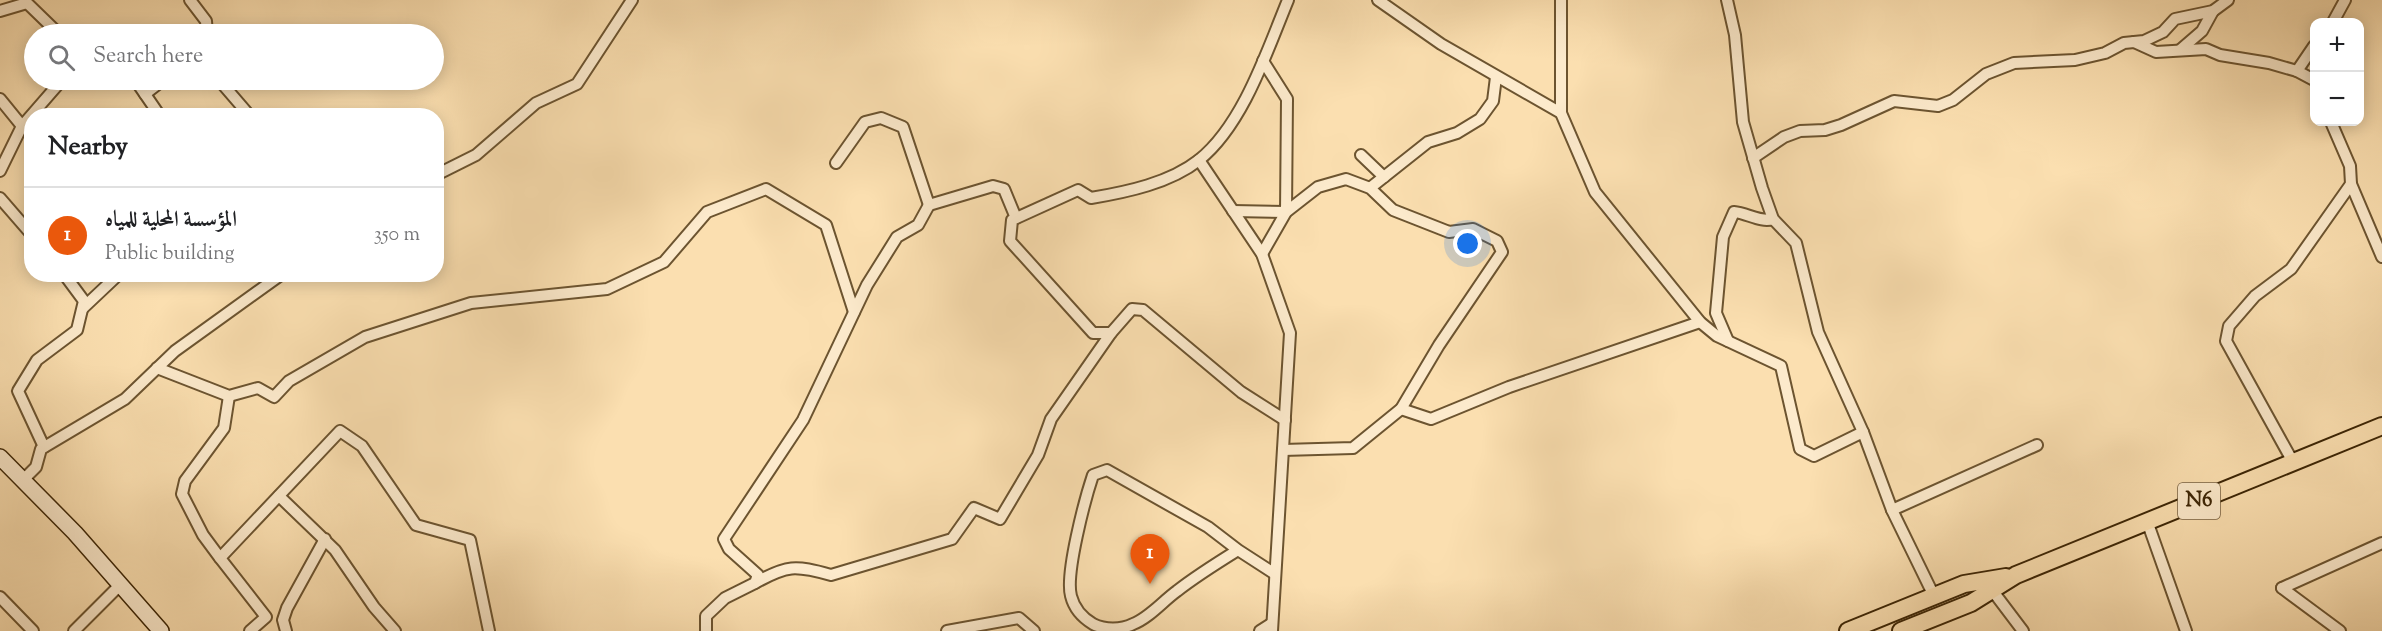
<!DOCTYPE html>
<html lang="en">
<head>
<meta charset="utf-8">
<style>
  :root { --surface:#fff; --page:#f2f2f2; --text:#202124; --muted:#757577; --line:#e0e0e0; --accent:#ea580c }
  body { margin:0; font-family:"Sorts Mill Goudy",Amiri,serif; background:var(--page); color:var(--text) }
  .controls { position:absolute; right:18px; top:18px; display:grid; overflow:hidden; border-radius:12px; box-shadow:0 3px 15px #0003 }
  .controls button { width:54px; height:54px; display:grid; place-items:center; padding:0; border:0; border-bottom:2px solid var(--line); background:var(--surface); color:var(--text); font:30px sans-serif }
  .you { position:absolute; left:1468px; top:244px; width:21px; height:21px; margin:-15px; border:4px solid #fff; border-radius:50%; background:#1a73e8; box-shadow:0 0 0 9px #1a73e833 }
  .badge { display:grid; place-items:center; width:39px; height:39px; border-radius:50%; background:var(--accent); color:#fff; font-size:20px; font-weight:700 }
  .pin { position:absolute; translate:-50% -50px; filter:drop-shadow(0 2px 3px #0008) }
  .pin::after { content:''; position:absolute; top:32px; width:21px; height:18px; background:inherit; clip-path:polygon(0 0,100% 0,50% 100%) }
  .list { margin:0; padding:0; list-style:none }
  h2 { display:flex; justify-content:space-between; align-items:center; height:78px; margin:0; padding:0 24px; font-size:26px }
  h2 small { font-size:20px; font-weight:400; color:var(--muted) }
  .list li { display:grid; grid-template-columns:39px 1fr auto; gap:18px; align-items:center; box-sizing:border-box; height:96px; padding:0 24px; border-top:2px solid var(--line) }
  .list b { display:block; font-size:22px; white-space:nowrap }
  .list p { margin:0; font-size:20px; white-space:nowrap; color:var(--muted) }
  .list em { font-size:20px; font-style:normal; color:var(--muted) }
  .icon { flex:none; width:33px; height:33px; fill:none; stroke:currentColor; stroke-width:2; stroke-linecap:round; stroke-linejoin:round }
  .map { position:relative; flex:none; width:2382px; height:631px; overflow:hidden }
  .search { position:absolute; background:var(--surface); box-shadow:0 3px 15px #0003; left:24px; top:24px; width:420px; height:66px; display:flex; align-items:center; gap:15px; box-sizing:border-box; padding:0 21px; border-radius:33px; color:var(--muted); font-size:22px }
  .panel { position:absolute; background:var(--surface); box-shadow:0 3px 15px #0003; left:24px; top:108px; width:420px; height:174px; border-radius:24px }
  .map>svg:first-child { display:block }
</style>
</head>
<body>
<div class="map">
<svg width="2382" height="631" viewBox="0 0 2382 631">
  <rect width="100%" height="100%" fill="#fbdfb0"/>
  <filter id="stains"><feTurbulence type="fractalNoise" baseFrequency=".00333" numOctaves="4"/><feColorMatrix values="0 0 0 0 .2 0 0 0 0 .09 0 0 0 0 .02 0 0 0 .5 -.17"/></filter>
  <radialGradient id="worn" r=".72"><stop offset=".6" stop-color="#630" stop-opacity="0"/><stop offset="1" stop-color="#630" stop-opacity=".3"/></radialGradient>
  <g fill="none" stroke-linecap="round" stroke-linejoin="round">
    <defs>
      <g id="street">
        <polyline points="190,0 206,21 207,34"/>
        <polyline points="1378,0 1441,44 1561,113 1595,192 1700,322 1717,336 1781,366 1800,449 1814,456 1863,432"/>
        <polyline points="1561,0 1561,113"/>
        <polyline points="1727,0 1735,35 1743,122 1762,188 1773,219 1796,243 1818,332 1863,432 1892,510 1934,596"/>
        <polyline points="0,11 27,3 59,34"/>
        <polyline points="2333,22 2345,0"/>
        <polyline points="2134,42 2156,52 2206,49 2220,55 2269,63 2297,71"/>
        <polyline points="2314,46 2297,71 2314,80"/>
        <polyline points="2180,50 2202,31 2213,11"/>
        <polyline points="132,80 136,81 160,116"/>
        <polyline points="219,80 250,116"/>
        <polyline points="145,94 163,80"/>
        <polyline points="0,99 22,126 0,171"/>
        <polyline points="32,132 22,126 62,80"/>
        <polyline points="1361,155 1384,177"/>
        <polyline points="1753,158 1784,137 1800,131 1825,130 1841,125 1894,101 1938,106 1953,100 1986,74 2014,63 2075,60 2105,53 2124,43 2144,41 2163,32 2175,19 2213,11 2228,0"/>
        <polyline points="1199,160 1262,254 1290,333 1272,631"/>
        <polyline points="836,163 865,122 881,118 903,127 929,205 993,186 1004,189 1016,218"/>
        <polyline points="436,175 476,155 536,103 577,84 632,0"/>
        <polyline points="2351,184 2382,257"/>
        <polyline points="1370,188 1428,142 1457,133 1480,119 1493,101 1496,77"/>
        <polyline points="0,198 32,235"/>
        <polyline points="1233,211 1286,212 1287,99 1263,61"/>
        <polyline points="1262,254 1286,212 1318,187 1346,179 1370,188 1393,210 1449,232 1473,229 1497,241 1502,252 1439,345 1401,409 1353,448 1283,450"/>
        <polyline points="83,308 119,274"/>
        <path d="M1728 341 1716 313 1723 237 1734 212C1747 213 1761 223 1773 219"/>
        <polyline points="157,368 229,396 258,388 274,397 289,381 365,337 471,303 607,289 664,262 707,212 766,189 826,225 854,312"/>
        <polyline points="1401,409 1431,419 1509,387 1700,322"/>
        <path d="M1285 420 1241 392 1143 310 1132 309 1111 333H1093L1010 241 1012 220 1078 190 1091 198C1127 192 1170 183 1199 160 1243 125 1267 51 1288 0"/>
        <polyline points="44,447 18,391 37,360 77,330 84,301 64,274"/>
        <polyline points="2293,462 2226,341 2229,326 2255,296 2291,269 2351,184 2350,166 2331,122"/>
        <polyline points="23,480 36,467 41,449 125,399 175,351 282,274"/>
        <polyline points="279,496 335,550 374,607 395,631"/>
        <polyline points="1892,510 2037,445"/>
        <polyline points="2147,521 2186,631"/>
        <path d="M1238 550 1208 527 1107 470 1093 475C1085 499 1065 574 1071 596 1074 608 1083 618 1093 624 1105 630 1121 630 1133 624 1149 618 1163 601 1177 591 1196 576 1217 563 1238 550L1275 574"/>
        <polyline points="220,558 203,535 182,494 185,481 224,428 229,396"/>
        <path d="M755 583C787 565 795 565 831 575L952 539 974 508 1000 519 1038 455 1051 419 1111 333"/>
        <polyline points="1989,586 2023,631"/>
        <polyline points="2282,588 2382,543"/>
        <polyline points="2282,588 2340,631"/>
        <polyline points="0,597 33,631"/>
        <polyline points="74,631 121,584"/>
        <polyline points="250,631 266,617 220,558 340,431 362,446 416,525 470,540 489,631"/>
        <polyline points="286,631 283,620 287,608 325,539"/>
        <polyline points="706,631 706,616 725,598 755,583 758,575 729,549 724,539 803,420 867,285 897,237 918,225 929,205"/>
        <polyline points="947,631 1019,618 1034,631"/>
        <polyline points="1260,631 1271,624"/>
      </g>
      <polyline id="secondary" points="0,457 75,533 161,631"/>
      <g id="primary">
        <polyline points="1848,631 1964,584 2006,577"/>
        <polyline points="1901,631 1971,603 2016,575 2382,426"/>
      </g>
    </defs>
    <use href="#street" stroke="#6c5430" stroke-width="14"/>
    <use href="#secondary" stroke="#3c2505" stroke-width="18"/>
    <use href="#primary" stroke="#3c2505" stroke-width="20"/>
    <use href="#street" stroke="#fceacc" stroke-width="10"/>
    <use href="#secondary" stroke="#fceacc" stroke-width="15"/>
    <use href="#primary" stroke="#fbdfb0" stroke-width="16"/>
  </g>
  <g text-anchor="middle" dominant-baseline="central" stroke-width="4.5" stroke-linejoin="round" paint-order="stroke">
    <rect fill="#fceacc" stroke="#766041" stroke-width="1.5" x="2178" y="483" width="42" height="36" rx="4.5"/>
    <g font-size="21" font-weight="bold" fill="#3c2505">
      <text x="2199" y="501">N6</text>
    </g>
  </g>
  <rect width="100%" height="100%" filter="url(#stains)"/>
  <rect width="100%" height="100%" fill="url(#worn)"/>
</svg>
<div class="controls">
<button>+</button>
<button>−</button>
</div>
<div class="you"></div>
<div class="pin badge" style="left:1150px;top:584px">1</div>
<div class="search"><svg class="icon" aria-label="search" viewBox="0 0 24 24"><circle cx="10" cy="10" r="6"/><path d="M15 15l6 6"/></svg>Search here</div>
<section class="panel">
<h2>Nearby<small></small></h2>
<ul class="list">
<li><span class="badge">1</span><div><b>المؤسسة المحلية للمياه</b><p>Public building</p></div><em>350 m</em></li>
</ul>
</section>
</div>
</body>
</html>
